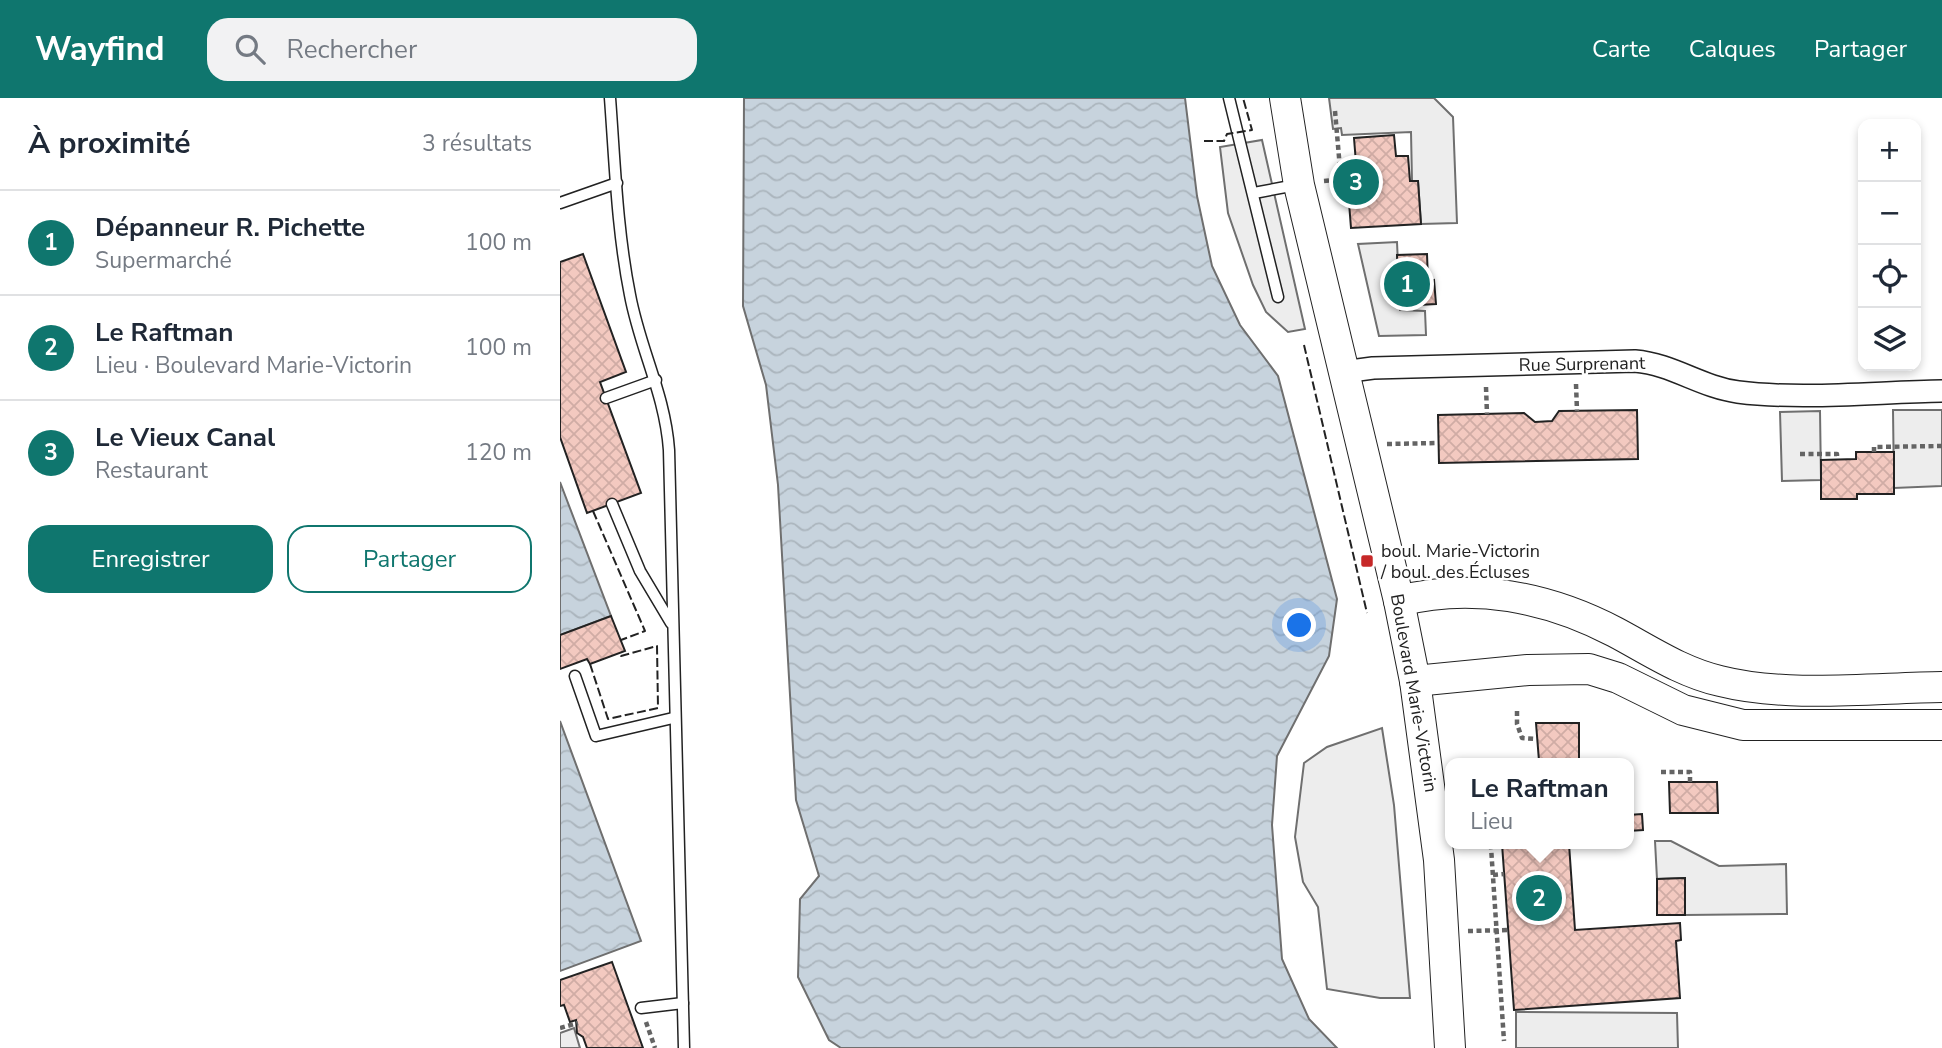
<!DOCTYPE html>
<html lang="fr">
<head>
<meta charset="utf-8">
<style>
  :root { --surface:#fff; --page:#f2f2f3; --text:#1f2937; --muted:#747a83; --line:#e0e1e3; --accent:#0f766e }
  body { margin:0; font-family:"Nunito Sans",sans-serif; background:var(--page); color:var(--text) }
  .controls { position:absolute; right:21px; top:21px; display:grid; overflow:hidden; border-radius:14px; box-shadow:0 4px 10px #0003 }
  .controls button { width:63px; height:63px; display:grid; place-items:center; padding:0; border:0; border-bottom:2px solid var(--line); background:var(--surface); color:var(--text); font:35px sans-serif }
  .you { position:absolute; left:740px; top:528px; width:24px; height:24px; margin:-18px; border:5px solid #fff; border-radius:50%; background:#1a73e8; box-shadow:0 0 0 10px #1a73e833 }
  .badge { display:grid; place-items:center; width:46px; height:46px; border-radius:50%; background:var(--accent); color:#fff; font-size:23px; font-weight:700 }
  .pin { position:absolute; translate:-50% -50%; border:4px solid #fff; box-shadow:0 2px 7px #0006 }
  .popup { position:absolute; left:885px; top:660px; width:189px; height:91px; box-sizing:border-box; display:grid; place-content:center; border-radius:14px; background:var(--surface); filter:drop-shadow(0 2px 5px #0005); font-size:23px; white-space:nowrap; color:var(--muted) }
  .popup b { font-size:26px; color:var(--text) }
  .popup::after { content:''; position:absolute; left:50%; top:100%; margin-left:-14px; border:14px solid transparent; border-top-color:var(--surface) }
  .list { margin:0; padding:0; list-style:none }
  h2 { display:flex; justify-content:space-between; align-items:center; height:91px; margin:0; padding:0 28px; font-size:30px }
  h2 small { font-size:23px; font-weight:400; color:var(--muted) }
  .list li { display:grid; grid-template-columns:46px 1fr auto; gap:21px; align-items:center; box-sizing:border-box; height:105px; padding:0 28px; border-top:2px solid var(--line) }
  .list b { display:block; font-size:26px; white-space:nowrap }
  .list p { margin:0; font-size:23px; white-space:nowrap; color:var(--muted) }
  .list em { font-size:23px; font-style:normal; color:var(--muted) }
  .actions { display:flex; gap:14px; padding:21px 28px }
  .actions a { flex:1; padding:16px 0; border:2px solid var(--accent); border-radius:21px; text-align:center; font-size:24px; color:var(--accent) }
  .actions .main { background:var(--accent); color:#fff }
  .icon { flex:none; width:38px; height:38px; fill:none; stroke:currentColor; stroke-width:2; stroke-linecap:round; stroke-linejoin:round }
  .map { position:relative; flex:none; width:1382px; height:950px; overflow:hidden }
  header { display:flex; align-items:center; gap:42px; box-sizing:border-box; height:98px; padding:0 35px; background:var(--accent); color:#fff }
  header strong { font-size:33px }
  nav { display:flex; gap:38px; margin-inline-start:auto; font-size:24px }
  .search { width:490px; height:63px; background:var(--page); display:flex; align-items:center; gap:18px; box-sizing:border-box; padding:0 24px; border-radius:21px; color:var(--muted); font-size:26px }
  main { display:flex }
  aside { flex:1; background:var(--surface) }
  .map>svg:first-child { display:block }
</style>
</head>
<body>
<header>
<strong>Wayfind</strong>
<div class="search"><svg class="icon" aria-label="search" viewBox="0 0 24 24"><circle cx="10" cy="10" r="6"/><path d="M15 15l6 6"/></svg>Rechercher</div>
<nav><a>Carte</a><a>Calques</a><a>Partager</a></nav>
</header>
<main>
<aside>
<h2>À proximité<small>3 résultats</small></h2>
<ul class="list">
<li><span class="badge">1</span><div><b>Dépanneur R. Pichette</b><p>Supermarché</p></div><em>100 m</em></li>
<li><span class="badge">2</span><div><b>Le Raftman</b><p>Lieu · Boulevard Marie-Victorin</p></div><em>100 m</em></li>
<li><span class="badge">3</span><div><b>Le Vieux Canal</b><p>Restaurant</p></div><em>120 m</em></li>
</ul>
<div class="actions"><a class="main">Enregistrer</a><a>Partager</a></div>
</aside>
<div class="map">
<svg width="1382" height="950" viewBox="0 0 1382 950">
  <defs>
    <pattern id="water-waves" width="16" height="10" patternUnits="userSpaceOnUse" patternTransform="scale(1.75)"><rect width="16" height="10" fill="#c7d3dd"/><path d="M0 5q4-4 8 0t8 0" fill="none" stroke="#abb5bd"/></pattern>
    <pattern id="building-cross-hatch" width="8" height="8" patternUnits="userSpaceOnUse" patternTransform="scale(1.75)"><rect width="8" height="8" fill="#f3c9c0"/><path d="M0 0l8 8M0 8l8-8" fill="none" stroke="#d0aca5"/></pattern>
  </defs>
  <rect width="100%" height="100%" fill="#fff"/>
  <g fill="#ededed" stroke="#6f6f6f" stroke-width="2">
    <polygon points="769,0 874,0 893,19 897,125 861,126 858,83 852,83 851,34 782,37 781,30 773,31"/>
    <polygon points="702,42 745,231 728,234 706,214 693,187 668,115 660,49"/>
    <polygon points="837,144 840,212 865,213 866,237 819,238 798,146"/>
    <polygon points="1333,312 1382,312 1382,388 1334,390"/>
    <polygon points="1260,313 1261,382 1222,383 1220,314"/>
    <polygon points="822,630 834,707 850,900 820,900 767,891 758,809 743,784 735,739 744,665 767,649"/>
    <polygon points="1095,743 1111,743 1159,768 1226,766 1227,816 1125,817 1125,780 1097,781"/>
    <polygon points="956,914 1117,915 1118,950 956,950"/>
    <polygon points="14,930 20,950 0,950 0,935"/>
  </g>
  <g fill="url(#water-waves)" stroke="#6f6f6f" stroke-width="2">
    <polygon points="184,0 625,0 637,98 652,168 680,227 718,278 777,501 769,558 717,658 712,727 722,861 749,921 777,950 281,950 269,942 238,879 240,801 259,778 236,702 218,387 206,287 183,208"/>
    <polygon points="0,384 51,518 0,537"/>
    <polygon points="0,623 81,843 0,873"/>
  </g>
  <g fill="url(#building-cross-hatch)" stroke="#222" stroke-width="2">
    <polygon points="834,37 836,58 848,58 850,83 858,83 861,126 791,130 787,79 797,78 794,40"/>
    <polygon points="23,156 66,274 40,284 81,395 27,415 0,339 0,164"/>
    <polygon points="867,156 868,183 874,182 876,206 839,208 837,157"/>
    <polygon points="1077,312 1078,361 879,365 878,317 964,315 975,324 992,323 999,313"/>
    <polygon points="1296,354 1334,354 1334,396 1297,396 1297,401 1261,401 1261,362 1296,361"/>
    <polygon points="51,518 65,553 30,566 27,561 0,571 0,537"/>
    <polygon points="976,625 1019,625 1019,663 979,663"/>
    <polygon points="1109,684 1157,684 1158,715 1110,715"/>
    <polygon points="1082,716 1083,732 1068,733 1068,717"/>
    <polygon points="942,746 1009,746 1015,832 1120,825 1121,842 1116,843 1120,900 954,912"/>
    <polygon points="1125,780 1125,817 1097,817 1097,781"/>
    <polygon points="52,864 70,914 83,950 27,950 23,939 17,935 16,922 10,924 4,907 0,908 0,882"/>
  </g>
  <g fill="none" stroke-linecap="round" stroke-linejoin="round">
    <defs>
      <g id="lane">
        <path d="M50 0C55 66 57 132 70 197 80 251 105 296 109 352L124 950"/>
        <polyline points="669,0 718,199"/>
        <polyline points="694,95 736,87"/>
        <polyline points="0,105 57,85"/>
        <polyline points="46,300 96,282"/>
        <polyline points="52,406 80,473 111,525"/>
        <polyline points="15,578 36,638 113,620"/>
        <polyline points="81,910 123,905"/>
      </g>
      <path id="street" d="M783 274 813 270 1075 263C1112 266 1141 289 1178 294 1241 302 1317 294 1382 293"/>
      <g id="secondary">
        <polyline points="725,0 739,87 839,503 855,583 879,762 890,950"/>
        <path d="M839 503C913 484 988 499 1055 534 1089 552 1121 574 1160 583 1227 600 1312 590 1382 589"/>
        <polyline points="855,583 968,572 1029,571 1058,580 1123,612 1183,627 1382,627"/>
      </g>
    </defs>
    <use href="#lane" stroke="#222" stroke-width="13"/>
    <use href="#street" stroke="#222" stroke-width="24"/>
    <use href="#secondary" stroke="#222" stroke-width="32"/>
    <g stroke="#646464" stroke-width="4.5" stroke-dasharray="5 3.5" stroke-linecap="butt">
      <polyline points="775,13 781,82"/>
      <polyline points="764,83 788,81"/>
      <polyline points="824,188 839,187"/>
      <polyline points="1016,286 1017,313"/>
      <polyline points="926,289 927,316"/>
      <polyline points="827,346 878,345"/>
      <polyline points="1314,354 1314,349 1382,348"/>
      <polyline points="1240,356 1277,356 1277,361"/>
      <polyline points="957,613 957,626 962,640 976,641"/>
      <polyline points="1101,674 1130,674 1130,684"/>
      <polyline points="942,748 931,749 944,943"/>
      <polyline points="933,777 944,776"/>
      <polyline points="908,833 949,832"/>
      <polyline points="86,924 95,950"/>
      <polyline points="0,930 18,925"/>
    </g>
    <use href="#lane" stroke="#fff" stroke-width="10"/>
    <use href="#street" stroke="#fff" stroke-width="21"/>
    <use href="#secondary" stroke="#fff" stroke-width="30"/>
    <g stroke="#222" stroke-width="2" stroke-dasharray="9 3.5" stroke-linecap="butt">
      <polyline points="644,43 664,43 667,36 692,32 683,0"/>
      <polyline points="744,247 807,515"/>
      <polyline points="33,413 85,533 61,542"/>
      <polyline points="30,566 48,621 98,610 97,548 61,558 59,555"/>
    </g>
  </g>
  <rect fill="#c62828" stroke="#fff" stroke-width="2.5" x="800" y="456" width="14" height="14" rx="3.5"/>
  <g text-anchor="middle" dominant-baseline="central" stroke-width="5" stroke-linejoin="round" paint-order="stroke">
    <g font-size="18" fill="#222" stroke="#fff">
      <text transform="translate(1022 266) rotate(-1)">Rue Surprenant</text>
      <text transform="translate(854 595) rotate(80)">Boulevard Marie-Victorin</text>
    </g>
    <g font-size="18" fill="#222" stroke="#fff" text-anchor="start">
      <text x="821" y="453">boul. Marie-Victorin<tspan x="821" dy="21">/ boul. des Écluses</tspan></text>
    </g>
  </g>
</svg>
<div class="controls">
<button>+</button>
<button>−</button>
<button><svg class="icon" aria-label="locate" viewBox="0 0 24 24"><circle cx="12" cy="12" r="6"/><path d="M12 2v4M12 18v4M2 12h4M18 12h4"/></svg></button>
<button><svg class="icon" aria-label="layers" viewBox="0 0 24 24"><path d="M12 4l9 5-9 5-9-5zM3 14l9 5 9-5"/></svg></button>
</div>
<div class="you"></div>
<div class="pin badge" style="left:847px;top:186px">1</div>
<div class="pin badge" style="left:979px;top:800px">2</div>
<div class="popup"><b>Le Raftman</b>Lieu</div>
<div class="pin badge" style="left:796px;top:84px">3</div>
</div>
</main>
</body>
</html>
